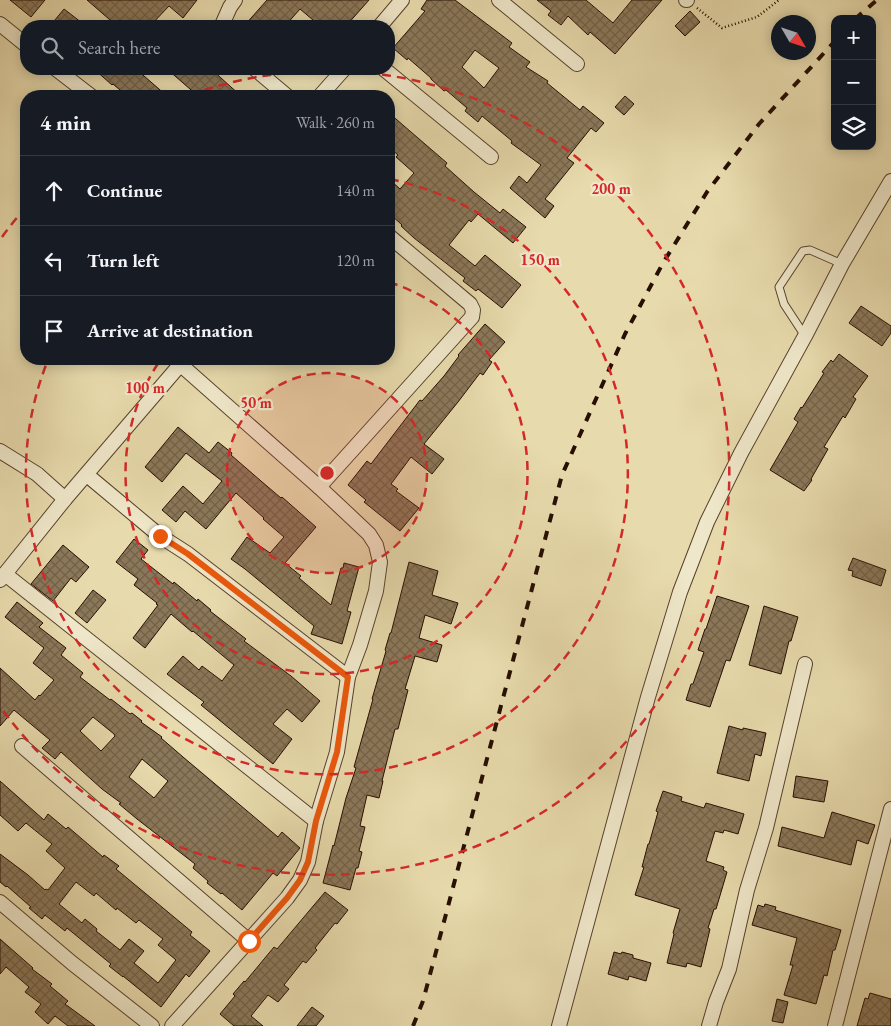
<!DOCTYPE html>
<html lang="en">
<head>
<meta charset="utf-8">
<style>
  :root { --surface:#171b24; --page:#242831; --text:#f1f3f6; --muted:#9ea1a6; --line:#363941 }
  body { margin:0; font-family:"EB Garamond",serif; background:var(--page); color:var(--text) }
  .controls { position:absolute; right:15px; top:15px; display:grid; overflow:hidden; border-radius:10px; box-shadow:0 2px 12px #0003 }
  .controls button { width:45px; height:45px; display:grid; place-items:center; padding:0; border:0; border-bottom:1px solid var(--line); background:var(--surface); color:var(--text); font:25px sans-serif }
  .compass { position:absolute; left:771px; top:15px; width:45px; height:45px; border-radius:50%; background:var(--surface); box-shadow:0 2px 12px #0003; rotate:129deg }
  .stop { position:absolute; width:15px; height:15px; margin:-11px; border:4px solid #ea580c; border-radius:50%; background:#fff }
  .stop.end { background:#ea580c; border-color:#fff; box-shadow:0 1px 5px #0008 }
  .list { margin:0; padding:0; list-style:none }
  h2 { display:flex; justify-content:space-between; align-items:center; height:65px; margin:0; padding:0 20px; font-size:21px }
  h2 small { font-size:16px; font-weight:400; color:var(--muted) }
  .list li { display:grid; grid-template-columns:32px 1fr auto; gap:15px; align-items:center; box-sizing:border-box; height:70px; padding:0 20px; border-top:1px solid var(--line) }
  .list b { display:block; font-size:19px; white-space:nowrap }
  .list em { font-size:16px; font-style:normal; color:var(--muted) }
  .icon { flex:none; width:28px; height:28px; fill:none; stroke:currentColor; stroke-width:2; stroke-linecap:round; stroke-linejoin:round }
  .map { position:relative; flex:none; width:891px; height:1026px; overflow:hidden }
  .search { position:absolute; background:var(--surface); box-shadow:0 2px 12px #0003; left:20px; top:20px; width:375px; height:55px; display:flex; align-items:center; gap:12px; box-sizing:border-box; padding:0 18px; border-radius:20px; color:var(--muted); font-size:19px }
  .panel { position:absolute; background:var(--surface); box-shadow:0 2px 12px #0003; left:20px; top:90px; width:375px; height:275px; border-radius:20px }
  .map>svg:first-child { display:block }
</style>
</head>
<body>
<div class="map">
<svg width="891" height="1026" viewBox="0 0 891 1026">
  <defs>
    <pattern id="building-cross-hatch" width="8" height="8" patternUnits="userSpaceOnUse" patternTransform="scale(1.25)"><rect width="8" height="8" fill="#8b785a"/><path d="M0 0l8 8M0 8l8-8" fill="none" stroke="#726148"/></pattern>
  </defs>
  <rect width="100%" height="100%" fill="#e7daac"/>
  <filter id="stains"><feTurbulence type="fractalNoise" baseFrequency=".004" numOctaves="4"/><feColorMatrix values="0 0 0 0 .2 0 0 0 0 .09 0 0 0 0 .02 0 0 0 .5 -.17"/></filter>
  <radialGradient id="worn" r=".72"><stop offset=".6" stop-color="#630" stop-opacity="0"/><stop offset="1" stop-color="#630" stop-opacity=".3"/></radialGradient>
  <g fill="url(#building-cross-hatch)" stroke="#270e01" fill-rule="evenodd">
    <polygon points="10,0 45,0 31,17"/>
    <polygon points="87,0 197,0 183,18 169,6 150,26 117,26"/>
    <polygon points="267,0 369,0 346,26 320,26 300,9 285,26 244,26"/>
    <path d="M427 0H455L512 43 509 47 530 62 526 67 548 81 547 83 580 110 583 106 604 123 596 132 591 128 567 158 574 163 545 199 554 206 545 218 510 188 519 176 527 183 541 165 511 143 512 141 482 116 478 122 465 111 467 108 446 90 444 91 431 79V78L408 58 407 60 393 48 425 11 421 9ZM475 50 499 68 484 88 462 67Z"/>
    <polygon points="537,0 586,0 613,23 632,0 662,0 615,54 590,32 588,35 568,16 561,25 548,15 551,11"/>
    <polygon points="64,9 86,26 50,26"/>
    <polygon points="690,11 700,22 685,36 675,26"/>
    <polygon points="94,69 136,69 167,96 127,96 113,84 112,85"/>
    <polygon points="167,69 211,69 241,96 198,96"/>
    <polygon points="625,96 634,104 624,115 615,107"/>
    <polygon points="389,113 447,163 445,166 474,192 500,213 503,209 526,227 513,243 478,214 471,222 469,220 449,245 475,266 485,255 521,285 502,308 478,289 476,291 463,281 465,278 414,238 401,226 402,225 389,213 389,179 400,189 414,173 396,157 398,155 389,147"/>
    <polygon points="861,306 891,326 891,333 882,346 849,323"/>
    <polygon points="485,324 505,342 489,360 492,362 483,375 480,373 458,402 424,444 444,459 432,474 411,457 391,484 398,489 396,491 419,508 400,531 364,502 366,500 348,485 367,461 371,464 420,400 422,401 444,376 459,356 458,355"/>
    <polygon points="839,354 868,376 853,397 856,399 845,418 843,416 824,447 828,449 811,479 812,480 804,491 770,470 798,422 794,419 801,407 802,408 824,373 822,372 831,360 833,362"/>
    <polygon points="178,427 209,453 218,442 232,453 231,455 261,481 281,498 282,497 316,527 285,563 301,576 299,578 331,605 341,568 343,568 344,563 359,567 347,611 351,612 342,644 311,634 314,626 245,569 231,559 247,537 270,553 284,537 263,519 264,518 236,493 206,529 185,511 176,522 162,510 183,486 203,504 222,481 186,453 162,482 145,467"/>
    <polygon points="134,539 148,550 141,559 173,584 174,582 197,601 198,599 211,610 210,611 246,639 244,641 291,676 320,701 302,722 287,709 273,724 292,739 273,764 201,705 204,702 167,674 183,656 199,670 202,666 222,681 234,665 193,631 192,632 171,614 145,648 133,638 158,605 156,604 157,603 134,585 138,579 116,562"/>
    <polygon points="63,545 89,567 76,582 71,578 53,601 31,584"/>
    <polygon points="853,558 886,570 881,586 852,576 853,571 848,570"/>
    <polygon points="409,562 438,571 432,595 458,603 451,624 425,615 419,638 442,645 437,662 415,656 405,689 408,690 398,729 395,729 382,781 383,781 379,798 367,795 360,826 365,827 359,851 362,852 358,868 356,868 350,890 323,883 333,845 334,846 346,798 356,768 354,767 373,699 372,699 386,651 385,650 390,633 391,633"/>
    <polygon points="93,590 106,600 87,623 75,613"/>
    <polygon points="717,596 749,606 730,661 726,660 710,707 686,700 691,684 693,684 704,652 698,650 705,629 706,629"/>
    <path d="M17 602 43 623 39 627 66 648 61 655 83 673 80 677 110 700 111 699 130 714 132 713 142 721 141 722 162 737 161 738 183 757 278 837 282 832 300 848 277 876 273 873 242 910 222 893 221 894 207 883 208 881 193 868 195 864 137 819 119 804 121 803 102 789 61 752 55 759 42 748 50 740 14 710 0 726V668L35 700 39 695 40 696 54 680 33 663 44 648 5 617ZM93 717 114 734 115 736 101 751 80 731ZM142 759 168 781 154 798 129 777Z"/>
    <polygon points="764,606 798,617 791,641 789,641 781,674 749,665"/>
    <polygon points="729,726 743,730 743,728 766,733 761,756 755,754 749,781 717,773"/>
    <polygon points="796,776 828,781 824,802 793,797"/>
    <path d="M0 781 44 820 48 814 66 829 68 827 103 857 104 855 119 866 116 869 192 932 190 935 210 951 189 977 186 974 161 1007 123 976V977L109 966 111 964 67 928 65 931 45 915 42 919 29 908 31 907 7 886 6 887 0 882V854L28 875 45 890 46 889 48 890 65 868 46 851 52 844 26 823 18 831 0 815ZM76 882 94 896 96 893 116 910 117 908 136 923 139 920 163 939 158 945 176 960 158 983 134 963 144 951 129 939 120 950 96 931 97 929 85 919 82 923 59 904Z"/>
    <polygon points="663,791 682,797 681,801 704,808 706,803 744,814 738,834 724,830 723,833 715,831 706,861 724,867 723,870 727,872 716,909 714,909 708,928 710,929 701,967 687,963 686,967 667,963 674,934 673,933 680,909 635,895 644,867 642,867 648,844 649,844 658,812 656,811"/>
    <polygon points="832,812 875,825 868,844 857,840 851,865 778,846 782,827 824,838"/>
    <polygon points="325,892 348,910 337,924 335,923 315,948 317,950 306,963 303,961 284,985 289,989 278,1002 268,995 251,1016 263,1026 234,1026 220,1014 235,996 233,994 244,981 245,982 274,947 277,949"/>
    <polygon points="765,904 776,907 775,910 841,930 835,950 833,950 827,976 824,975 816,1004 784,995 793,965 790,965 797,938 752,925 758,905 764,907"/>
    <polygon points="0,939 33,968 32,969 52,984 50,986 68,1001 65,1004 95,1026 68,1026 55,1016 48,1024 35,1012 41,1004 25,992 29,987 6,967 0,974"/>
    <polygon points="614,952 621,954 622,952 633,955 633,958 651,963 646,981 629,976 628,980 608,974"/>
    <polygon points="870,993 891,999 891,1026 857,1026 865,998 868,999"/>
    <polygon points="777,999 788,1002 783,1023 772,1021"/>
    <polygon points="312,1007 324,1016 316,1026 297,1026"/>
  </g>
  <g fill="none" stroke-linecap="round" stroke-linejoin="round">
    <defs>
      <polyline id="lane" points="805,336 784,304 779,287 803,251 810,250 842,264"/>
      <g id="street">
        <polyline points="499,0 577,64"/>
        <polyline points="686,0 687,0"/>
        <polyline points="0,24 26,45"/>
        <polyline points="222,26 222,25 230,7 235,0"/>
        <polyline points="380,26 402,0"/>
        <polyline points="56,69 91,96"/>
        <polyline points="255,69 287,96"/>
        <polyline points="384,69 491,157"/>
        <polyline points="320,96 344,69"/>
        <polyline points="0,451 37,474 65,499"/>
        <polyline points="87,475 160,536 188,554 348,677"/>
        <polyline points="319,487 472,317 473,310 470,304 389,236"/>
        <polyline points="5,574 316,821"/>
        <polyline points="0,580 65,499 185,359"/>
        <polyline points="22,746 249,941"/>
        <polyline points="0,902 72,963 152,1026"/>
        <polyline points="172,1026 287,898 300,880 308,862 316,821 337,752 348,677 360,645 376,591 380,562 376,545 369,534 319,487 181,365"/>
        <polyline points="559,1026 648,697 680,592 707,522 741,453 805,336 842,264 891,181"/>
        <polyline points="709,1026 716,1002 729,969 747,890 766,828 805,664"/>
        <polyline points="835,1026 891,809"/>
      </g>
    </defs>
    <use href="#lane" stroke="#57412c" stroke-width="9"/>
    <use href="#street" stroke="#57412c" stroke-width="16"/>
    <polyline stroke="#270e01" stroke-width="2.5" stroke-dasharray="1 2.5" stroke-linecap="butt" points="697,8 722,28 757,17 779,0"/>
    <use href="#lane" stroke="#efe7c9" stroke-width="7"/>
    <use href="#street" stroke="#efe7c9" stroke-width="14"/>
    <g stroke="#270e01" stroke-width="4" stroke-dasharray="9 9" stroke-linecap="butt">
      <polyline points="855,19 877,0"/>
      <polyline points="413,1026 423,1001 562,475 625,334 663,263 707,192 759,124 835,41"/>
    </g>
  </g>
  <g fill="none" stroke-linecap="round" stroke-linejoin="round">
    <polyline stroke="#ea580c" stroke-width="6" points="160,536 188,554 348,677 337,752 316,821 308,862 300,880 287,898 249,941"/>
  </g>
  <circle cx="327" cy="473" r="100" fill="#d62828" fill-opacity=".12"/>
  <g fill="none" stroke="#d62828" stroke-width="2.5" stroke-dasharray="9 6">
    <circle cx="327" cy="473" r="100"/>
    <path d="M389 282A201 201 0 1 1 161 359"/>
    <path d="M390 179A301 301 0 1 1 48 360"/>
    <path d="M2 237A402 402 0 0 1 26 207M190 95A402 402 0 1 1 2 709"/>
  </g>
  <circle cx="327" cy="473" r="8" fill="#d62828" stroke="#efe7c9" stroke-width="2.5"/>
  <g font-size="15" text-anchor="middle" font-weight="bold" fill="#d62828" stroke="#efe7c9" stroke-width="4.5" stroke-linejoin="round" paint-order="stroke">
    <text x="611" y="194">200 m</text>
    <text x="540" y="265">150 m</text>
    <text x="145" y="393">100 m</text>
    <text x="256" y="408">50 m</text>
  </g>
  <rect width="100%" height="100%" filter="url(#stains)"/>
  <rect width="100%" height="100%" fill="url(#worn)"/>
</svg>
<div class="controls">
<button>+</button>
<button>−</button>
<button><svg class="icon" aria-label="layers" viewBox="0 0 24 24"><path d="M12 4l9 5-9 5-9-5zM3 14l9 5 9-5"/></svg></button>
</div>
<svg class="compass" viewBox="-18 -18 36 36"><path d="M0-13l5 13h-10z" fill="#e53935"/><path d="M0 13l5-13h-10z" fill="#9ea1a6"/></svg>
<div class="stop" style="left:249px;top:941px"></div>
<div class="stop end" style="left:160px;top:536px"></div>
<div class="search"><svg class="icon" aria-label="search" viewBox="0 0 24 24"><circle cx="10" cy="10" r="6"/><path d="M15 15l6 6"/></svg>Search here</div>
<section class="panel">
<h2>4 min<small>Walk · 260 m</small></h2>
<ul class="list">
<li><svg class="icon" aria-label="ahead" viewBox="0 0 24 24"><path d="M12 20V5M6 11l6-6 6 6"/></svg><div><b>Continue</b></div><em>140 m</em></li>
<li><svg class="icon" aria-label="left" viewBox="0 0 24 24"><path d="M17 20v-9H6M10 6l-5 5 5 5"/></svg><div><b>Turn left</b></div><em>120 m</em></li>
<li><svg class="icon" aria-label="arrive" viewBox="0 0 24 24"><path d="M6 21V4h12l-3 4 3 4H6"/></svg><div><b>Arrive at destination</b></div></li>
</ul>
</section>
</div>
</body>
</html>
